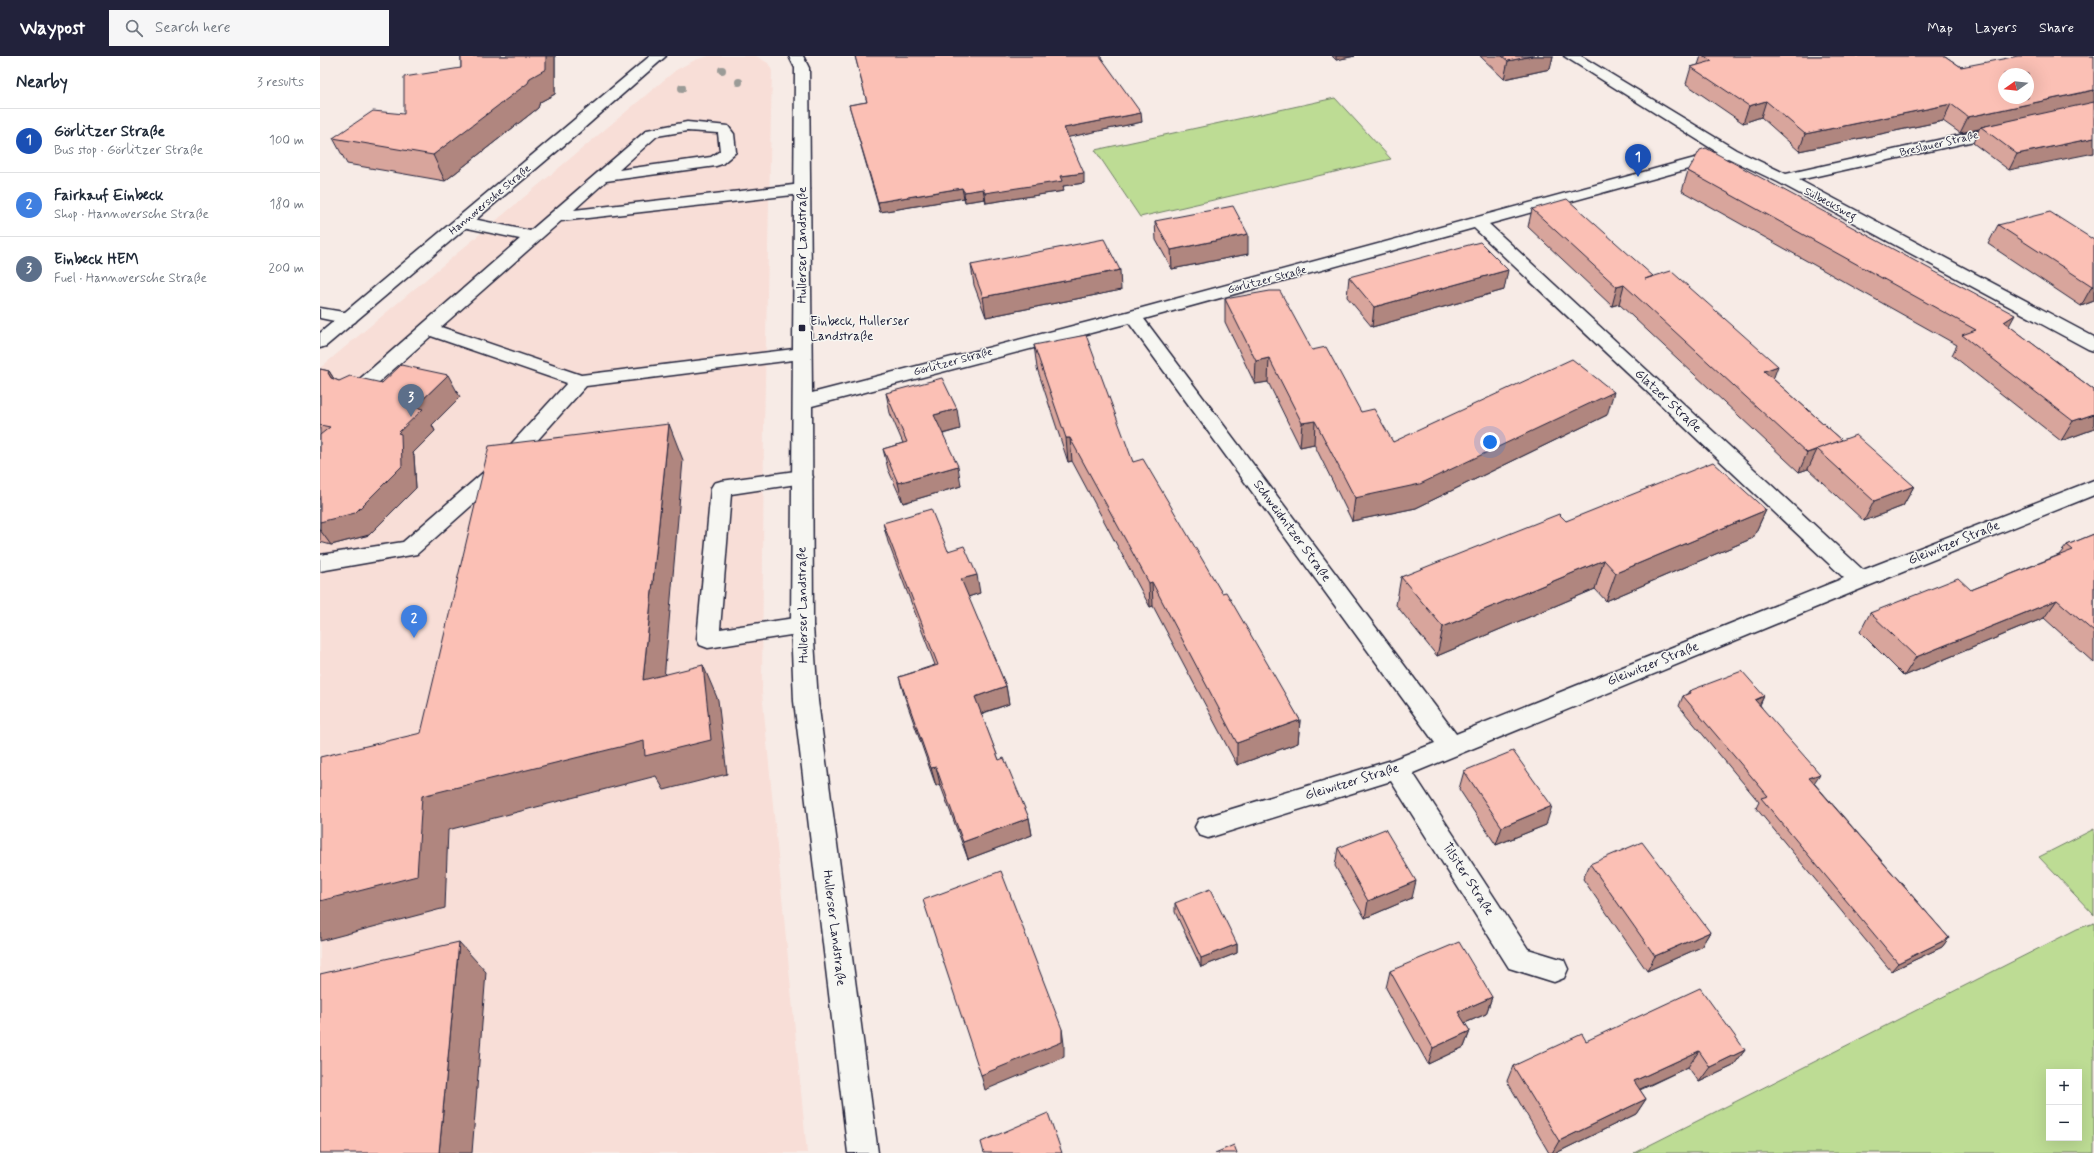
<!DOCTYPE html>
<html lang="en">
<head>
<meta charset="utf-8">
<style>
  :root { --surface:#fff; --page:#f6f6f7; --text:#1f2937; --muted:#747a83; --line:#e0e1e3; --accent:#22223b }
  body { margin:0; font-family:Mynerve,sans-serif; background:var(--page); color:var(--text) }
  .controls { position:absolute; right:12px; bottom:12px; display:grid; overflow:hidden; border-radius:0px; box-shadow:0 4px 16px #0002 }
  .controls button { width:36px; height:36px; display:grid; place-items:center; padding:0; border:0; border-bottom:1px solid var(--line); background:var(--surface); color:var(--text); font:20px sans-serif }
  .compass { position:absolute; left:1678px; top:12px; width:36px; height:36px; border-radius:50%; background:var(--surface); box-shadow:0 4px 16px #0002; rotate:255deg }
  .you { position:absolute; left:1170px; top:386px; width:14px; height:14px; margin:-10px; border:3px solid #fff; border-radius:50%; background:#1a73e8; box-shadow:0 0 0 6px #1a73e833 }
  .badge { display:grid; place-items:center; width:26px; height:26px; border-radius:50%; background:var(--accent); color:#fff; font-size:13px; font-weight:700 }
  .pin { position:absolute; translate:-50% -33px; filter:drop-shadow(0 1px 2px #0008) }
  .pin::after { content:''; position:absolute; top:21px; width:14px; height:12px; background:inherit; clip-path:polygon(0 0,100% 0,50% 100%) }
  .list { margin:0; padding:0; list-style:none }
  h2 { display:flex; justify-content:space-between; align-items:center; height:52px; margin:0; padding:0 16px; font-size:17px }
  h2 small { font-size:13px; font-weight:400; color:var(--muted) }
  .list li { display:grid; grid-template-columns:26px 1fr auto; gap:12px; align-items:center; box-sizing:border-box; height:64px; padding:0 16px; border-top:1px solid var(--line) }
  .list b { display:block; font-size:15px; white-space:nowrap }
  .list p { margin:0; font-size:13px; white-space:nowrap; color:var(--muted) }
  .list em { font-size:13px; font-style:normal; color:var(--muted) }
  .icon { flex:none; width:22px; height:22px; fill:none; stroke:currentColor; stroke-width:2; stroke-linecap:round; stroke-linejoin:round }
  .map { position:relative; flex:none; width:1774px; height:1097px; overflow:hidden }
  header { display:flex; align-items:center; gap:24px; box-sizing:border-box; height:56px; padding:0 20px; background:var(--accent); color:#fff }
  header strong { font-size:19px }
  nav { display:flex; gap:22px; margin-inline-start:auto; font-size:14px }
  .search { width:280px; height:36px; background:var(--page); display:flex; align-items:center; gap:10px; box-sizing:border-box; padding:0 14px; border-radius:0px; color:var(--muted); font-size:15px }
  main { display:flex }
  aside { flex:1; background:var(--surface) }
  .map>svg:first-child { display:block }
</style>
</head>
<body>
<header>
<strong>Waypost</strong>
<div class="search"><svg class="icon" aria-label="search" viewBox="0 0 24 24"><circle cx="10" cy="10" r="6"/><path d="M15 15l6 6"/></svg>Search here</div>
<nav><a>Map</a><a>Layers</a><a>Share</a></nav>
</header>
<main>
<aside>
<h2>Nearby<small>3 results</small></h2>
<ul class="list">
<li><span class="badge" style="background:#1a4fb4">1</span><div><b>Görlitzer Straße</b><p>Bus stop · Görlitzer Straße</p></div><em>100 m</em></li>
<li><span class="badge" style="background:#3f7fe0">2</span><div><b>Fairkauf Einbeck</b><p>Shop · Hannoversche Straße</p></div><em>180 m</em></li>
<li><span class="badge" style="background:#5c6f8a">3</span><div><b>Einbeck HEM</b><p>Fuel · Hannoversche Straße</p></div><em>200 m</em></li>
</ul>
</aside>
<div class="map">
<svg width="1774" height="1097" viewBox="0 0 1774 1097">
  <rect width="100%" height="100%" fill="#f7ebe6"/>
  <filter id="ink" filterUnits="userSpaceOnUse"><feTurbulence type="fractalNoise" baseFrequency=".025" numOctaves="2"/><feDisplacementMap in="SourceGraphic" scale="8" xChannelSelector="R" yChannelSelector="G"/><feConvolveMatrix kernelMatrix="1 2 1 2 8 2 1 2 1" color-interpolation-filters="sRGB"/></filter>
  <g filter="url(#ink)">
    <polygon fill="#f8ded7" points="389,0 436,0 448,7 452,15 444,371 442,636 487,1097 0,1097 0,312 356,14 375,4"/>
    <g fill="#bddc94" stroke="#707f68" fill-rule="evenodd">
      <polygon points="1015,42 1071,103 820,161 775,94"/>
      <polygon points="1774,773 1774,859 1719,801"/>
      <path d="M1774 867V1097H1314L1757 873ZM1729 1016H1759V1082H1729Z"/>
    </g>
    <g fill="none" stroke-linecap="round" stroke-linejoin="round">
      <defs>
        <g id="service">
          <path d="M367 66 408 70 414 78 416 96 402 108 396 110 286 125 254 154 482 128 488 130 490 133 488 136 482 138 241 165 121 271 261 319 482 292 489 294 491 298 489 302 266 330 187 418 97 498 0 515V499L83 486 173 408 247 327 111 280 40 343 33 345 26 343 23 339 26 335 200 183 138 170 136 166 138 162 144 161 210 175 327 74ZM367 75 398 77 400 95 391 101 299 114 337 80Z"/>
          <polygon points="483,414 490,416 493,421 490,426 411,438 400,573 482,561 490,564 493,570 490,576 388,592 380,589 377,583 391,432 394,427 401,425"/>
        </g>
        <g id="minor">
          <path d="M469 0H483L489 12 492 337 807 256 1397 96 1244 0H1261L1416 94 1466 118 1685 69 1690 71 1693 74 1690 77 1479 124 1774 281V295L1768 293 1458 126 1408 102 1169 168 1543 514 1774 424V439L1548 530 1093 717 1208 893 1244 904 1248 913 1244 922 1234 926 1189 912 1071 725 888 782 879 779 875 771 879 763 1072 704 1115 687 809 267 492 350 493 570 498 645 558 1097H528L474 645 471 570 475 12ZM1154 172 1524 522 1136 678 824 263Z"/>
          <polygon points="0,252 35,258 38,262 35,266 29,268 0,262"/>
        </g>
        <polygon id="secondary" points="330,0 346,0 255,80 6,290 0,292 0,277"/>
      </defs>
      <use href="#service" stroke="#22223b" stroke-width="3"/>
      <use href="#minor" stroke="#22223b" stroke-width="3"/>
      <use href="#secondary" stroke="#22223b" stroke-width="3"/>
      <use href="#service" fill="#f6f6f2" fill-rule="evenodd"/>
      <use href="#minor" fill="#f6f6f2" fill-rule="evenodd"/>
      <use href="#secondary" fill="#f6f6f2" fill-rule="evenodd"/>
    </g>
    <g fill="#9b9b97">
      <circle cx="402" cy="14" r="4"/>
      <circle cx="419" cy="26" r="4"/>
      <circle cx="362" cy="32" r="4"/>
    </g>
    <g fill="#d8a59c" stroke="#22223b">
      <polygon points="141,0 235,0 235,38 220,46 218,52 125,125 27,108 13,82 84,58 141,12"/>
      <polygon points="535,0 780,0 822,66 748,81 764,127 743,130 744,135 666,147 665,143 645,146 644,142 560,156 532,59 529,49 547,46"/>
      <polygon points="1012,0 1035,0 1016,4"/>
      <polygon points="1160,0 1233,0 1230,13 1184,23"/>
      <polygon points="1381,0 1625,0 1641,11 1774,0 1689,114 1653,87 1659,73 1640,77 1623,65 1479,95 1441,61 1423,67 1366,28 1371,11 1378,9"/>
      <polygon points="1368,115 1689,270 1774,334 1774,373 1741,385 1632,299 1637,289 1362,135"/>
      <polygon points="1212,153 1333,220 1453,323 1522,384 1594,430 1583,450 1544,465 1488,413 1479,416 1299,248 1292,250 1208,171"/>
      <polygon points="835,165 928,198 852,213 836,184"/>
      <polygon points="1678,169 1774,184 1774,245 1761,250 1668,188"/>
      <polygon points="651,209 801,234 666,261 654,229"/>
      <polygon points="1029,221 1184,234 1052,271 1027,241"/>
      <polygon points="905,243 992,294 1041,356 1073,386 1287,359 1096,452 1032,465 994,388 980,391 948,326 935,328 905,266"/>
      <polygon points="714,289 813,406 902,537 980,664 978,687 917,709 833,550 830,551 752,405 748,406 717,312"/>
      <polygon points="0,313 9,315 14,323 19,325 62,327 140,341 112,369 115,375 93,397 94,400 96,432 49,479 11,489 0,486"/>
      <polygon points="566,337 640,373 623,378 641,430 583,447 568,413 563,393 583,387 570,357"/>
      <polygon points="1446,454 1433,482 1286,545 1275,533 1117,600 1076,549 1081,521 1246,465"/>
      <polygon points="563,467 628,495 660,537 648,541 686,630 689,648 661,658 679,704 709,762 712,779 648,803 620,728 616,730 584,639 579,621 615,609 568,486"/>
      <polygon points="1774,478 1774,607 1724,562 1584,620 1540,576 1550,557 1651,534 1739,499 1747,489"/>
      <polygon points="1369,635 1444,640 1440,649 1494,727 1629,882 1622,891 1571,915 1436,752 1439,746 1359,650 1363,640 1367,638"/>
      <polygon points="1144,715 1226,769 1176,789 1139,733"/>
      <polygon points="1018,792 1092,842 1045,862 1015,810"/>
      <polygon points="1270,808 1390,876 1381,891 1327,915 1263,823"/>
      <polygon points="855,847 917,888 917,897 881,911 855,856"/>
      <polygon points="1070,915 1172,941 1166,958 1145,967 1150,975 1144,991 1108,1008 1066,932"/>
      <polygon points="1266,985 1425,994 1413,1010 1379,1026 1368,1011 1320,1034 1326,1043 1316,1058 1236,1097 1229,1097 1187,1025 1193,1010"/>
    </g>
    <g fill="#b0867f" stroke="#22223b">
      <polygon points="226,0 235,0 235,38 220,46 218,52 125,125 113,99 210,22"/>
      <polygon points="1016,0 1035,0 1016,4"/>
      <polygon points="1212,0 1233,0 1230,13 1184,23 1188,5"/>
      <polygon points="1774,34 1774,48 1661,71 1659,73 1640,77 1648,61"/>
      <polygon points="1446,45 1441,61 1423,67 1429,50"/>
      <polygon points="1631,48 1623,65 1479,95 1485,78"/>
      <polygon points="821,57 822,66 745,82 744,72"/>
      <polygon points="1774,82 1774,97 1689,114 1697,98"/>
      <polygon points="764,117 764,127 743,130 744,135 666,147 665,137 741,120"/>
      <polygon points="642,132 644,142 560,156 558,146"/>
      <polygon points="663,133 665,143 645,146 644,136"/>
      <polygon points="928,178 928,198 852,213 851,194"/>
      <polygon points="800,214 801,234 666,261 663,241"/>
      <polygon points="1188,214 1184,234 1052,271 1054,251"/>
      <polygon points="1304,229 1299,248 1292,250 1297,231"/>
      <polygon points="1772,230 1774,230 1774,245 1761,250"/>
      <polygon points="1695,259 1684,279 1684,266"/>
      <polygon points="949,302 948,326 935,328 936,305"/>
      <polygon points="1458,310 1451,329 1444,315"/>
      <polygon points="9,315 23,337 22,339 8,317"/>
      <polygon points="128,319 140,341 112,369 115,375 93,397 94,400 96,432 49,479 11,489 0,474 0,466 78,377 95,351"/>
      <polygon points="1294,336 1287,359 1096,452 1032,465 1035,442"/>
      <polygon points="637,353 640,373 618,379 614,359"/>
      <polygon points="1774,358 1774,373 1741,385 1753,365"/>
      <polygon points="995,365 994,388 980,391 982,367"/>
      <polygon points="349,368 363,404 341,658 323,624"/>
      <polygon points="746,382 750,382 752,405 748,406"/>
      <polygon points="1497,394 1488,413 1479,416 1487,397"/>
      <polygon points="638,410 641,430 583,447 578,427"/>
      <polygon points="1594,430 1583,450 1544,465 1554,445"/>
      <polygon points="1446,454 1433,482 1286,545 1296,517"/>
      <polygon points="1284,504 1275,533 1117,600 1123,571"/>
      <polygon points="657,519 660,537 645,542 641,523"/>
      <polygon points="832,526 833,550 830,551 829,527"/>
      <polygon points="1737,544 1724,562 1584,620 1596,601"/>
      <polygon points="383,609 398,644 407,718 344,734 336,720 128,774 125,852 0,885 0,845 102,740"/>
      <polygon points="686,630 689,648 659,658 655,641"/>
      <polygon points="1444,640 1439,650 1435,644"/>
      <polygon points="980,664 978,687 917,709 917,687"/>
      <polygon points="616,711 620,728 616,730 611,712"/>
      <polygon points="1500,718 1494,727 1483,732 1489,722"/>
      <polygon points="1232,750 1226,769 1176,789 1182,771"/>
      <polygon points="709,762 712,779 648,803 643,786"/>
      <polygon points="1096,825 1092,842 1045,862 1048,845"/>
      <polygon points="1390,876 1381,891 1327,915 1335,900"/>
      <polygon points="1629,882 1622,891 1571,915 1578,907"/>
      <polygon points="139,886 166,916 152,1097 119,1097"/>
      <polygon points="917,888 917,897 881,911 881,902"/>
      <polygon points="1172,941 1166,958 1133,972 1138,956"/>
      <polygon points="742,973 744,988 744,1001 665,1034 661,1019"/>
      <polygon points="1150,975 1144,991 1108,1008 1113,992"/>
      <polygon points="1425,994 1413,1010 1379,1026 1390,1011"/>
      <polygon points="1379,995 1368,1011 1305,1040 1314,1025"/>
      <polygon points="1326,1043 1316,1058 1236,1097 1232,1097 1239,1085"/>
    </g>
    <g fill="#fbc0b5" stroke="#22223b" fill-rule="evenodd">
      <polygon points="141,0 226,0 226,13 210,22 208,27 113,99 13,82 53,55 84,58 84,21 141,12"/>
      <polygon points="535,0 780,0 821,57 744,72 764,117 741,120 743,125 665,137 663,133 644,136 642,132 558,146 529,49 547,46"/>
      <polygon points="1182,0 1212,0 1188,5"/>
      <path d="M1384 0H1625L1641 11 1698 0H1774V34L1648 61 1631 48 1485 78 1446 45 1429 50 1371 11 1392 5ZM1684 18H1708V42H1684Z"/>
      <polygon points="1774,46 1774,82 1697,98 1661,71"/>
      <polygon points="1386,92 1695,259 1684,266 1774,334 1774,358 1753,365 1642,279 1656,274 1368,115 1380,94"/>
      <polygon points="1247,143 1333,220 1325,223 1351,215 1458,310 1444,315 1522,384 1487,397 1304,229 1297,231 1212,153"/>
      <polygon points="913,150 928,178 851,194 835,165"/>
      <polygon points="1730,156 1774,184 1774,230 1772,230 1678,169"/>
      <polygon points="784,183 800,214 663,241 651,209"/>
      <polygon points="1160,186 1188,214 1054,251 1029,221"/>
      <polygon points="950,235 960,235 992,294 1006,291 1041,356 1054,353 1073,386 1252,303 1294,336 1100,428 1035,442 995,365 982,367 949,302 936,305 905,243"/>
      <polygon points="766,279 813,406 823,403 902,537 906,536 980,664 917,687 832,526 829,527 750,382 746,382 714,289"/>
      <polygon points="81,309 128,319 95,351 103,353 78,377 81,378 82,410 35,457 0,466 0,379 10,371 0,369 0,313 9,315 8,317 11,322 19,325 30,320 62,327"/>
      <polygon points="622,322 637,353 614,359 638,410 578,427 563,393 587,386 566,337"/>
      <polygon points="349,368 323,624 383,609 391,684 325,700 324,685 102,740 97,820 0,845 0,701 101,677 169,390"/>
      <polygon points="1536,379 1594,430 1554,445 1497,393"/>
      <polygon points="1393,406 1446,454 1296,517 1284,504 1123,571 1081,521 1239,458 1246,465"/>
      <polygon points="611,453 628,495 644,490 657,519 641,523 686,630 655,641 679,704 684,702 709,762 643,786 616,711 611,712 579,621 618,609 563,467"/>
      <polygon points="1774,478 1774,576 1737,544 1596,601 1550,557 1638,522 1651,534 1753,494 1747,489"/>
      <polygon points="1422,615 1444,640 1435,644 1500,718 1489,722 1629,882 1578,907 1441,742 1448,740 1363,640 1370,637 1369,635"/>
      <polygon points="1193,695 1232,750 1182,771 1144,715"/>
      <polygon points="1065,773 1096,825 1048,845 1018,792"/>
      <polygon points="1322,786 1390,876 1335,900 1270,808"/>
      <polygon points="681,815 742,973 742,986 661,1019 603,844"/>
      <polygon points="890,833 917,888 881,902 855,847"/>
      <polygon points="139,886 119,1097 0,1097 0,918"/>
      <polygon points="1139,886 1172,941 1138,956 1150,975 1113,992 1070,915"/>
      <polygon points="1380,932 1425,994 1390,1011 1379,995 1314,1025 1326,1043 1239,1085 1193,1010 1262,978 1266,985"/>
      <polygon points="728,1057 742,1097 664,1097 661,1086"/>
      <polygon points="914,1089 917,1097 895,1097"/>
    </g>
  </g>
  <rect fill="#22223b" stroke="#f6f6f2" stroke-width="1.5" x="478" y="268" width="8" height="8" rx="2"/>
  <g text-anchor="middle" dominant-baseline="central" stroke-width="3" stroke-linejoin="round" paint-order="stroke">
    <g font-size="11" fill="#22223b" stroke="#f6f6f2">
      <text transform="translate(1619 88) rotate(-13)">Breslauer Straße</text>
      <text transform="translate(170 144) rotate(-40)">Hannoversche Straße</text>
      <text transform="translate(1510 148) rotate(28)">Sülbecksweg</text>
      <text transform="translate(947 224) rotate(-15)">Görlitzer Straße</text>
      <text transform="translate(633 306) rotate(-15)">Görlitzer Straße</text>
    </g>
    <g font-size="13" fill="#22223b" stroke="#f6f6f2">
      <text transform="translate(482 189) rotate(-90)">Hullerser Landstraße</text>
      <text transform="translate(1348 345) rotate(43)">Glatzer Straße</text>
      <text transform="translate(972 475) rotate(54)">Schweidnitzer Straße</text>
      <text transform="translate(1634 487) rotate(-22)">Gleiwitzer Straße</text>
      <text transform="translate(483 549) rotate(-91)">Hullerser Landstraße</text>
      <text transform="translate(1333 608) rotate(-22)">Gleiwitzer Straße</text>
      <text transform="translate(1032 726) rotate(-17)">Gleiwitzer Straße</text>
      <text transform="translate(1148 823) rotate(57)">Tilsiter Straße</text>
      <text transform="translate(514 872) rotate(83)">Hullerser Landstraße</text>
    </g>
    <g font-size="13" fill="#22223b" stroke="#f6f6f2" text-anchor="start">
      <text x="490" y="265">Einbeck, Hullerser<tspan x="490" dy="15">Landstraße</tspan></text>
    </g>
  </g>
</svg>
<div class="controls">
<button>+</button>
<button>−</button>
</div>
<svg class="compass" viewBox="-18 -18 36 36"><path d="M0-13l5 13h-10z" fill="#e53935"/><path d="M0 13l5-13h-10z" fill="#747a83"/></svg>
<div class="you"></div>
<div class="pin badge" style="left:1318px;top:121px;background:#1a4fb4">1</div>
<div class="pin badge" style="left:94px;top:582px;background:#3f7fe0">2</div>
<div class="pin badge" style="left:91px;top:361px;background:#5c6f8a">3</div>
</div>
</main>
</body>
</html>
